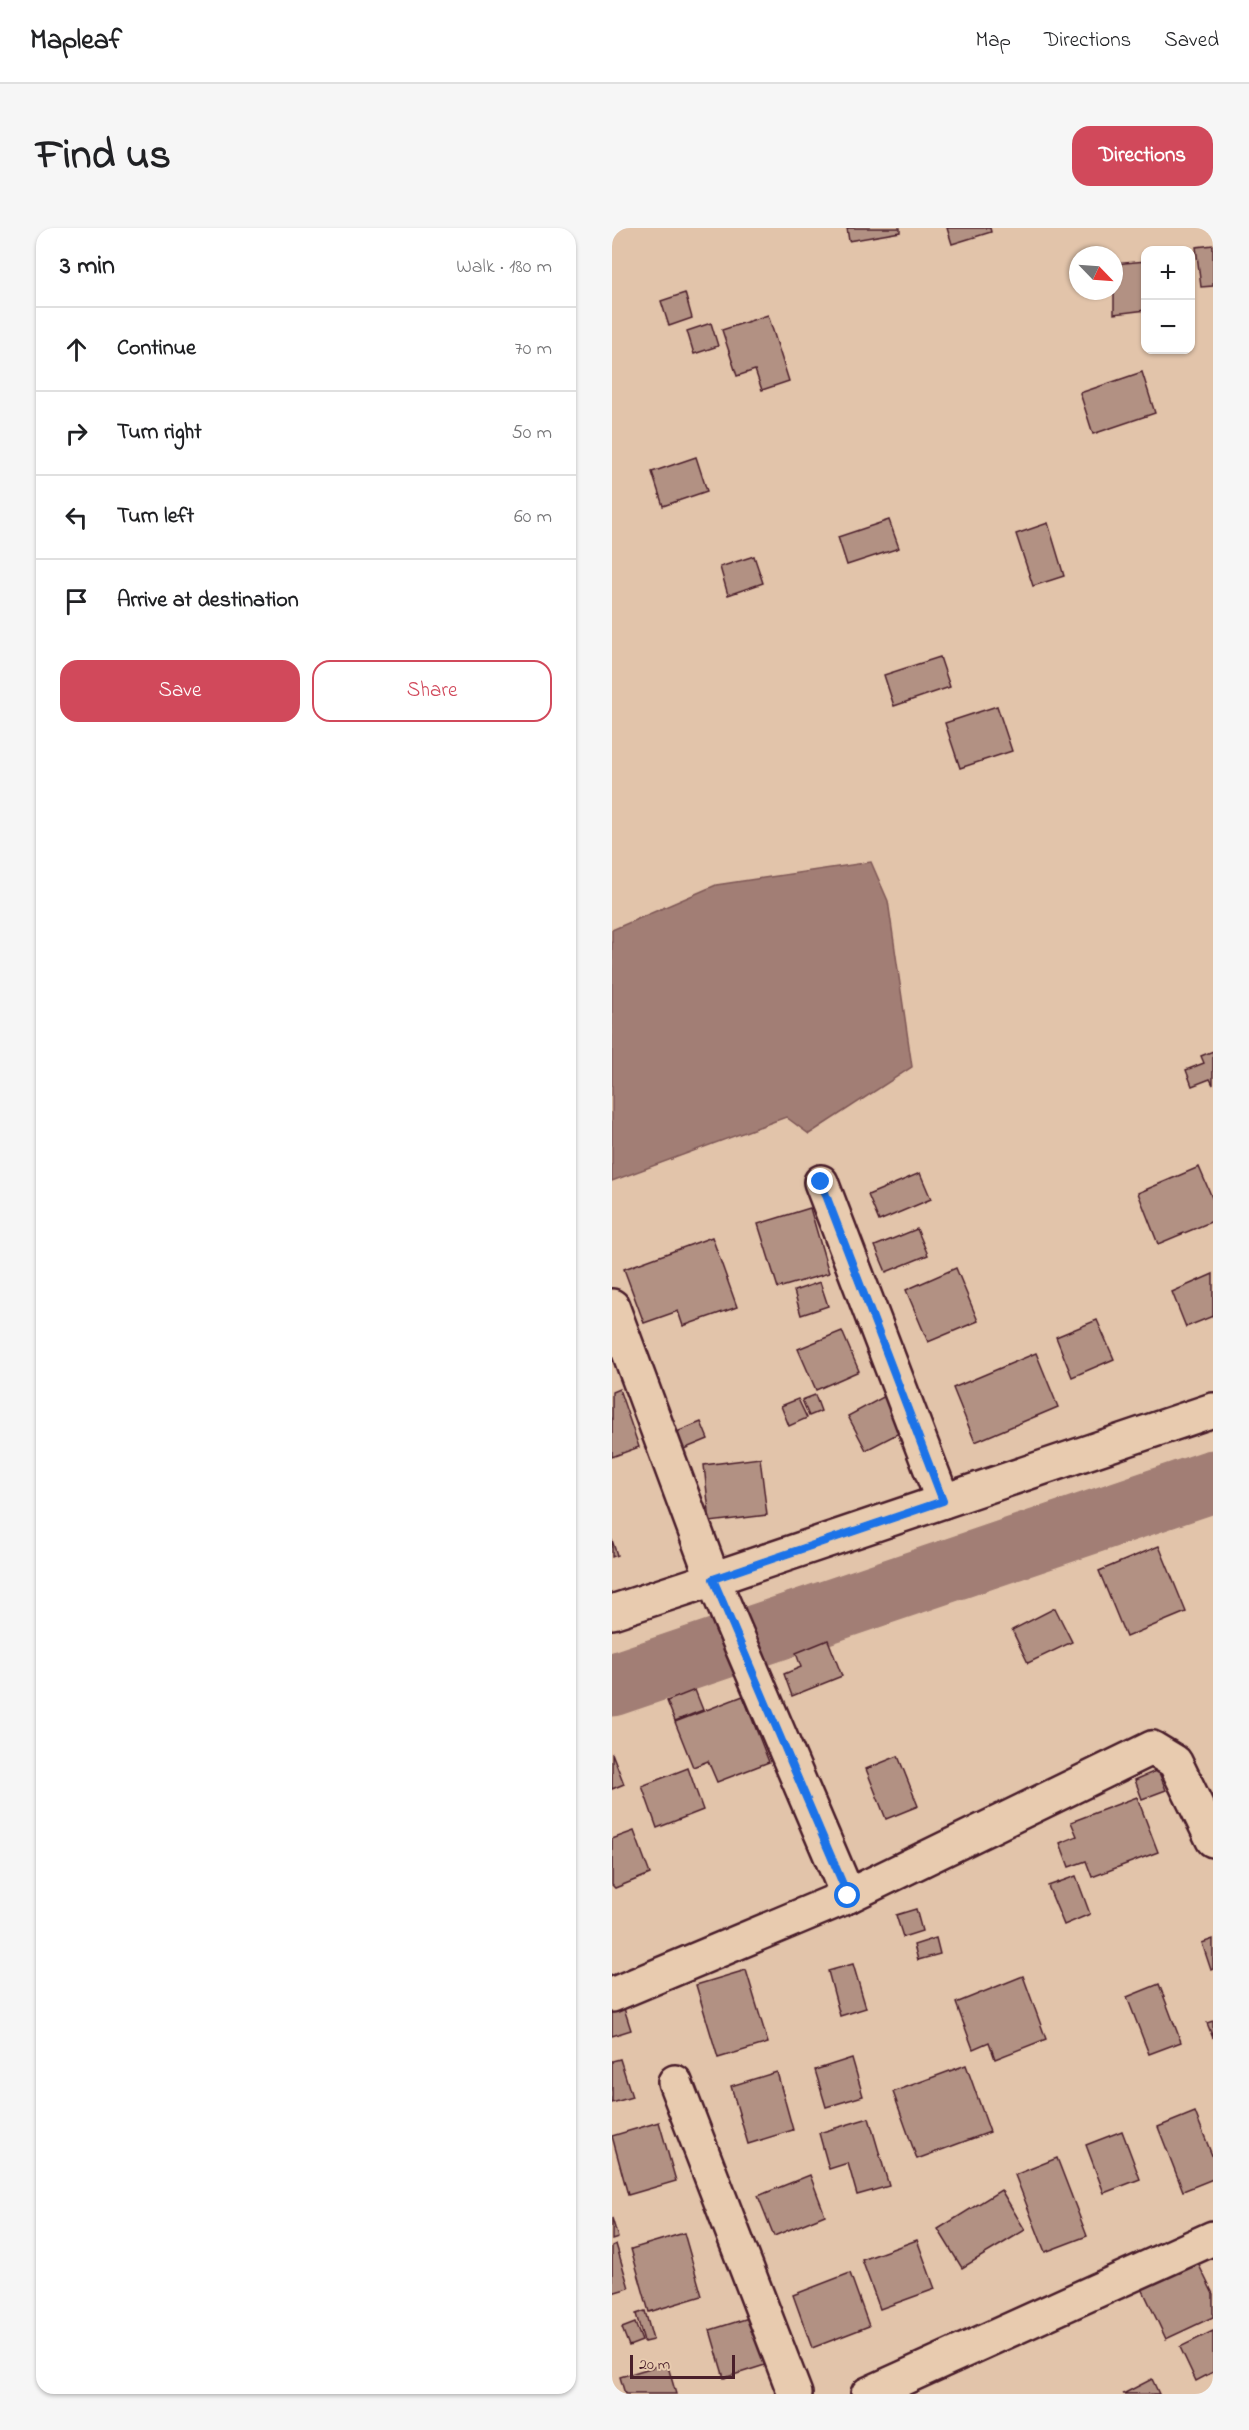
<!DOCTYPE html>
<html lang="en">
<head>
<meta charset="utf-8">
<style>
  :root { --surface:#fff; --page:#f6f6f6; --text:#202124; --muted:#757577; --line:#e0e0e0; --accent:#d1495b }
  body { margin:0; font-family:"Indie Flower",sans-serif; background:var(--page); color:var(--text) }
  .controls { position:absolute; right:18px; top:18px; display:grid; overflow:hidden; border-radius:12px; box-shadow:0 2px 4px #0004 }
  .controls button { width:54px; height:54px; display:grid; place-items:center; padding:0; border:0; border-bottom:2px solid var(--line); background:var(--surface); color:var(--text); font:30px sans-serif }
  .compass { position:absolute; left:457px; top:18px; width:54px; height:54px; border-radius:50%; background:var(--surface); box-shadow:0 2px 4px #0004; rotate:115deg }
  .scale { position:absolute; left:18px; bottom:15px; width:105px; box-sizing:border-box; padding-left:6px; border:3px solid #4a1f2b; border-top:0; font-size:16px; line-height:21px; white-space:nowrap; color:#4a1f2b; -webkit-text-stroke:4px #e8cbaf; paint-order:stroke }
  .stop { position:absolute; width:18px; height:18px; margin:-14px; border:4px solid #1a73e8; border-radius:50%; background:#fff }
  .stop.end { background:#1a73e8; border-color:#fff; box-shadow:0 2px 6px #0008 }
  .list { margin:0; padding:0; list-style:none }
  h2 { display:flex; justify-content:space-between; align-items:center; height:78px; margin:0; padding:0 24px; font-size:26px }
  h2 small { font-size:20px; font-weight:400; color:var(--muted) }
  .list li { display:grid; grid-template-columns:39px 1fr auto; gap:18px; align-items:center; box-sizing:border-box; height:84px; padding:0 24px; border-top:2px solid var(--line) }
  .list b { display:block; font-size:22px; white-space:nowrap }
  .list em { font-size:20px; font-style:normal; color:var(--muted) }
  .actions { display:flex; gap:12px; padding:18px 24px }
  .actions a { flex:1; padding:14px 0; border:2px solid var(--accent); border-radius:18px; text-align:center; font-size:21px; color:var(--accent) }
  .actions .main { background:var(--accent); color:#fff }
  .icon { flex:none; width:33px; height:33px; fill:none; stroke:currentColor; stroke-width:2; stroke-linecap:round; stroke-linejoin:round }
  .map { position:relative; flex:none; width:601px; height:2166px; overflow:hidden; border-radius:18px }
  header { display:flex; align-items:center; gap:36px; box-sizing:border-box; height:84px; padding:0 30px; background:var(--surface); border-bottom:2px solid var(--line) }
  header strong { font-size:28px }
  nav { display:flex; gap:33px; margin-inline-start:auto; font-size:21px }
  .intro { display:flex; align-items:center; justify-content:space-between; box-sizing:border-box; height:144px; padding:0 36px }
  h1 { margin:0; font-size:42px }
  .button { padding:15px 27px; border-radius:18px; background:var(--accent); color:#fff; font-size:21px; font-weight:700 }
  main { display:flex; gap:36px; padding:0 36px }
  aside { flex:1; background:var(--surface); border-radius:18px; box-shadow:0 2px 4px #0004 }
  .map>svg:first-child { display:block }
</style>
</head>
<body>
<header>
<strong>Mapleaf</strong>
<nav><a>Map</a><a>Directions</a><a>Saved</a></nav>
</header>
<div class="intro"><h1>Find us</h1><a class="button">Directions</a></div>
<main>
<aside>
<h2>3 min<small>Walk · 180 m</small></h2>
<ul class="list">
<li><svg class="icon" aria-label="ahead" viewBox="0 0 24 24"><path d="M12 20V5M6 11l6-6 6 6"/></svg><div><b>Continue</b></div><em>70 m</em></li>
<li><svg class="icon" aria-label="right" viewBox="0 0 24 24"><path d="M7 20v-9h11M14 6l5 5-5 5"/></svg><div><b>Turn right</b></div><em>50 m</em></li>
<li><svg class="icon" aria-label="left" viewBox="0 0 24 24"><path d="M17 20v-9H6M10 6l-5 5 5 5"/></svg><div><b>Turn left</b></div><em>60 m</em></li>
<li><svg class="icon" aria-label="arrive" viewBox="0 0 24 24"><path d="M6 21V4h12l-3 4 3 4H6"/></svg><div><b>Arrive at destination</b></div></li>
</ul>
<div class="actions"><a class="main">Save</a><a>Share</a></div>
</aside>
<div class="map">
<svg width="601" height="2166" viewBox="0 0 601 2166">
  <rect width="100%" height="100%" fill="#e2c4aa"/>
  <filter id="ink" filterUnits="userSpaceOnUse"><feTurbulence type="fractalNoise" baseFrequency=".0167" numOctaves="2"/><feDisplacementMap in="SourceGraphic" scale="12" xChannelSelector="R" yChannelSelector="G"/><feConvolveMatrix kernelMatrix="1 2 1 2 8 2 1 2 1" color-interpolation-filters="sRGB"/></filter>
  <g filter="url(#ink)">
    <polygon fill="#a27e74" stroke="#7f5857" stroke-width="1.5" points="259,634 276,673 300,839 197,906 174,889 0,953 0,702 104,657"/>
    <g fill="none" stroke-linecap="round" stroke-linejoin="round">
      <polyline stroke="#a27e74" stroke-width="63" points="0,1457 601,1253"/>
    </g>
    <g fill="#b29183" stroke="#4a1f2b" stroke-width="1.5">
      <polygon points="235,0 288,0 288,4 237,13"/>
      <polygon points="335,0 378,0 379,4 340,16"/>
      <polygon points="601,17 601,58 589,59 584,19"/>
      <polygon points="534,33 534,82 502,86 502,36"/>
      <polygon points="73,65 80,90 57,98 49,73"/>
      <polygon points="156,87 177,153 150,162 143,142 125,148 110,102"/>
      <polygon points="99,95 106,118 82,126 75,103"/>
      <polygon points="530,144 543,185 481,206 468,165"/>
      <polygon points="84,229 95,263 51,278 40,244"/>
      <polygon points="277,292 287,320 235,337 226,309"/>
      <polygon points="436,295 452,348 421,358 404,306"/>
      <polygon points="142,328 151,355 116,367 108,339"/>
      <polygon points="328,429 338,459 282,478 272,447"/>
      <polygon points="385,478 400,523 348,540 333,495"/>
      <polygon points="601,823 601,857 598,851 580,858 574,842 592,835 589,828"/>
      <polygon points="587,939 601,972 601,993 546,1016 526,965"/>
      <polygon points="308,945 319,971 267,993 256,967"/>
      <polygon points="198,980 217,1045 166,1060 146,996"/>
      <polygon points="305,1001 316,1027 274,1044 263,1018"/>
      <polygon points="100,1009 125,1079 71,1098 66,1083 32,1095 12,1041"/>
      <polygon points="344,1040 366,1093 316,1114 294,1062"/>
      <polygon points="601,1046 601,1088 574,1099 560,1064"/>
      <polygon points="208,1054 216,1078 189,1087 182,1063"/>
      <polygon points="485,1092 502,1131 460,1149 444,1109"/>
      <polygon points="230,1103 247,1143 204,1162 186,1121"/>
      <polygon points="424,1125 446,1179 363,1214 341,1160"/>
      <polygon points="7,1161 27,1219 0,1229 0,1164"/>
      <polygon points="203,1167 209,1183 197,1188 190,1172"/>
      <polygon points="275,1167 293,1202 254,1222 236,1188"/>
      <polygon points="186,1171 195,1190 177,1198 169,1178"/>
      <polygon points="89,1194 96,1211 67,1223 60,1206"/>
      <polygon points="148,1230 155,1287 98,1294 92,1237"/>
      <polygon points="0,1312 5,1327 0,1329"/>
      <polygon points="547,1318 574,1384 514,1409 487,1343"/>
      <polygon points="443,1380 460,1414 416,1435 400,1402"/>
      <polygon points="216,1412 230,1448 180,1468 172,1446 189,1439 184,1425"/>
      <polygon points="83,1462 91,1482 63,1493 55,1473"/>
      <polygon points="131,1468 157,1534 105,1554 96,1533 81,1539 63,1494"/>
      <polygon points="0,1525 12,1556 0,1561"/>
      <polygon points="286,1528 306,1578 274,1591 254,1541"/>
      <polygon points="76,1540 91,1582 45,1600 30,1558"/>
      <polygon points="546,1542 554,1562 530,1571 523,1552"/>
      <polygon points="525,1569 546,1624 480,1649 474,1633 457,1639 448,1615 465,1608 459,1594"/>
      <polygon points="22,1603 38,1646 3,1660 0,1657 0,1611"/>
      <polygon points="464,1648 478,1686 452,1697 436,1658"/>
      <polygon points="304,1681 310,1703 291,1709 284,1687"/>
      <polygon points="324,1710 328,1726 306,1732 302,1717"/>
      <polygon points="601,1711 601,1741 599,1742 590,1715"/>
      <polygon points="241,1736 254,1780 228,1788 216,1743"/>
      <polygon points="134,1742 156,1815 106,1830 84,1757"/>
      <polygon points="411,1748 434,1811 383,1831 377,1814 361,1821 344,1775"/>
      <polygon points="547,1756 569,1814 537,1826 515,1769"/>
      <polygon points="10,1774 19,1802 0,1808 0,1776"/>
      <polygon points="601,1793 601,1810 595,1795"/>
      <polygon points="240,1830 251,1868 214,1879 203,1842"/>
      <polygon points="8,1831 20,1869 0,1875 0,1833"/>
      <polygon points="354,1837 378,1904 305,1931 281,1864"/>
      <polygon points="165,1844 181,1902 136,1916 119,1858"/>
      <polygon points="583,1884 601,1930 601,1951 571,1963 546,1899"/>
      <polygon points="257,1890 277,1958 245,1967 236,1935 217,1941 207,1905"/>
      <polygon points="47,1894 64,1953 16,1967 0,1908"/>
      <polygon points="510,1903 528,1951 492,1965 474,1917"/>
      <polygon points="445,1930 475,2008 433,2024 403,1947"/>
      <polygon points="198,1947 213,1987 162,2008 146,1968"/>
      <polygon points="389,1962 413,2002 350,2040 326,2001"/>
      <polygon points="0,1990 6,2010 0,2012"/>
      <polygon points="72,2005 90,2068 37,2084 19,2021"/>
      <polygon points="305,2012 323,2061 268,2081 250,2032"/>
      <polygon points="4,2016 17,2060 0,2065 0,2018"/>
      <polygon points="582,2027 601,2066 601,2089 554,2111 527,2054"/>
      <polygon points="238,2045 257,2098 200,2120 181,2067"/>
      <polygon points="33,2083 41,2112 32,2114 24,2086"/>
      <polygon points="140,2089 153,2137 112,2150 98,2102"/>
      <polygon points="23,2095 30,2113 17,2118 10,2100"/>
      <polygon points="601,2103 601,2144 584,2153 568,2119"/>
      <polygon points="55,2135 64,2166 13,2166 8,2149"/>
      <polygon points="540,2151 547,2166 511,2166"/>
    </g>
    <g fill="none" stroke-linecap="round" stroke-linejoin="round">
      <defs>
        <g id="street">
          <polyline points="209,954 331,1273"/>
          <polyline points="0,1078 101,1351 601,1182"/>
          <polyline points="0,1384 101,1351 236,1668"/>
          <polyline points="0,1767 236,1668 540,1520 563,1534 601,1612"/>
          <polyline points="63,1854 183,2166"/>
          <polyline points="256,2166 601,2010"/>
        </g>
      </defs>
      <use href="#street" stroke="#4a1f2b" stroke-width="38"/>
      <use href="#street" stroke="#e8cbaf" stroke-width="33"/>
    </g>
  </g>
  <g fill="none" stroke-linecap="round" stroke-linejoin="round" filter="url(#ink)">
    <polyline stroke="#1a73e8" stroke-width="8" points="209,954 331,1273 101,1351 236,1668"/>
  </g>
</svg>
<div class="controls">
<button>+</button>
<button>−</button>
</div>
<svg class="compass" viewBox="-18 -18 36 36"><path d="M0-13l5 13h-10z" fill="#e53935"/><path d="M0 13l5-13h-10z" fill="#757577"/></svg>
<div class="scale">20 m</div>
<div class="stop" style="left:236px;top:1668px"></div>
<div class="stop end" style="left:209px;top:954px"></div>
</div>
</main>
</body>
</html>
